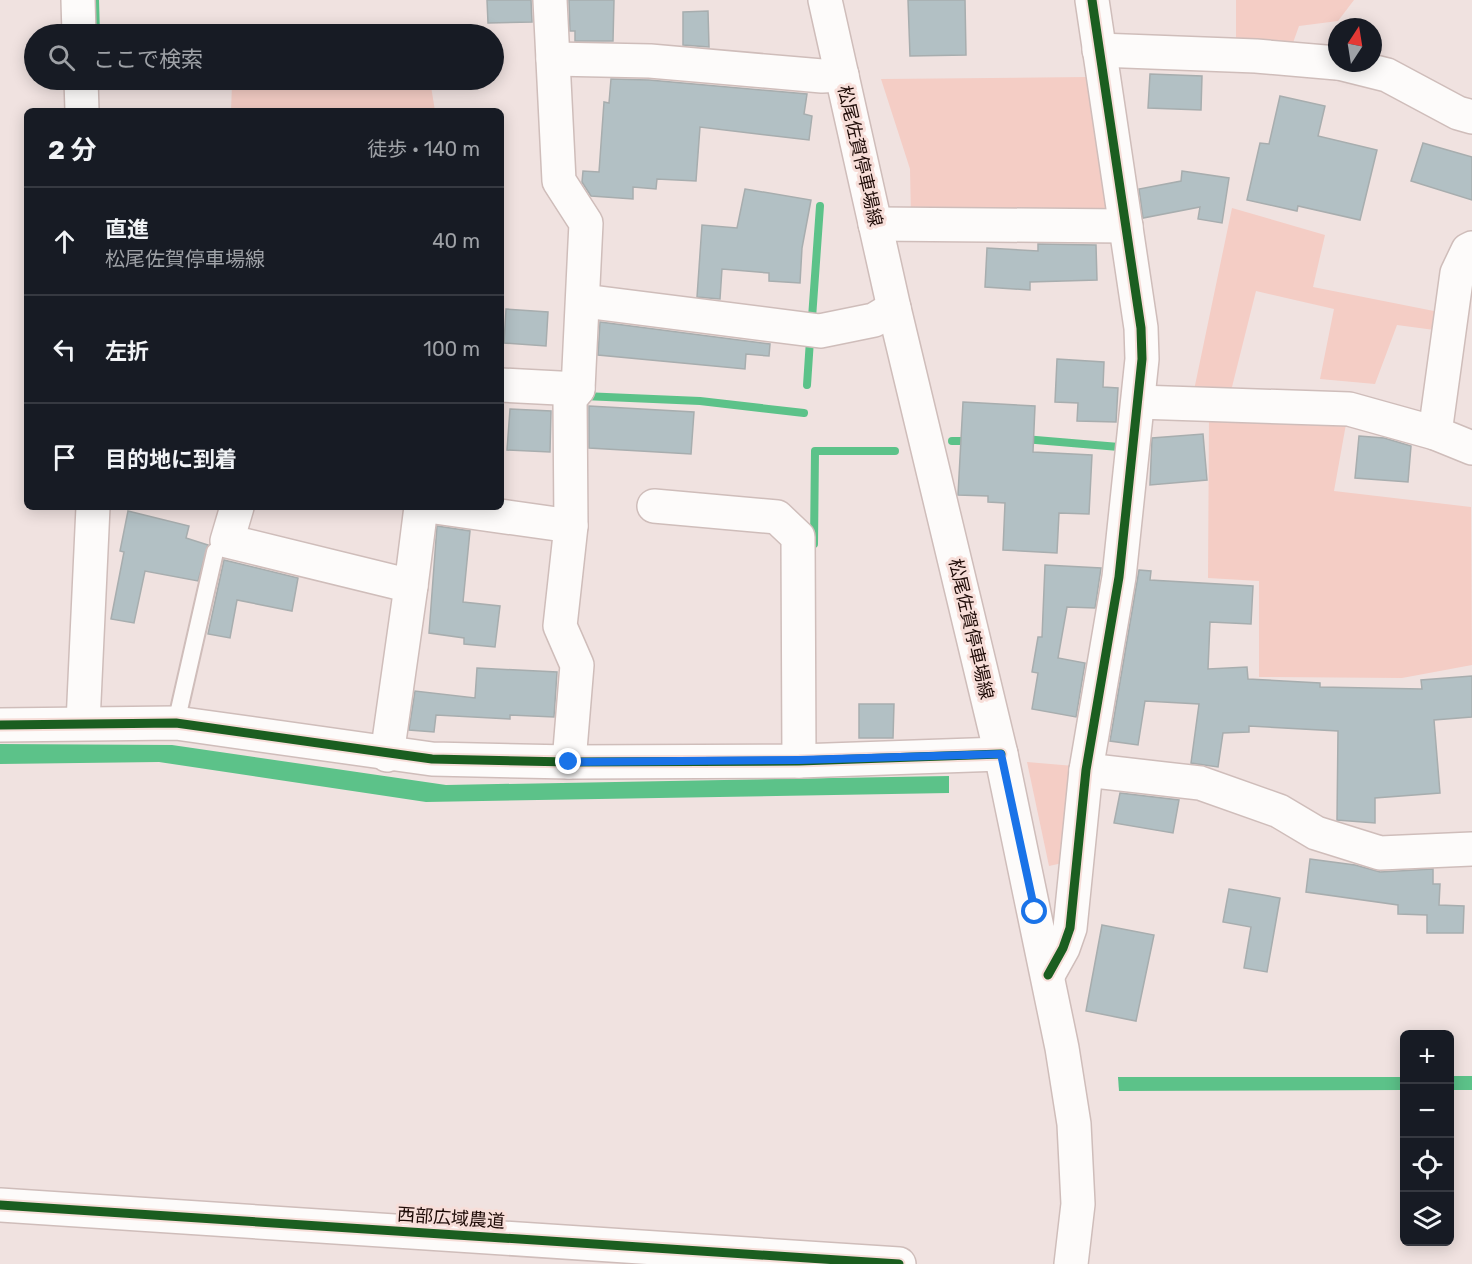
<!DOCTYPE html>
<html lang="ja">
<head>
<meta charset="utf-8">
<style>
  :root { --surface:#171b24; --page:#20242c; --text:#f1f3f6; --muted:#9ea1a6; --line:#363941 }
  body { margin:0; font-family:Rubik,"Noto Sans JP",sans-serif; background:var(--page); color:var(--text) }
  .controls { position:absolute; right:18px; bottom:18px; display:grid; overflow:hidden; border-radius:9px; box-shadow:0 3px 15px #0003 }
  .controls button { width:54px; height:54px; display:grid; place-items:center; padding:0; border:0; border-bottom:2px solid var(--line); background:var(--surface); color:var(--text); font:30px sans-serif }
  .compass { position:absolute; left:1328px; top:18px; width:54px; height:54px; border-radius:50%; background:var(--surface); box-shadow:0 3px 15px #0003; rotate:12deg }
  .stop { position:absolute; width:18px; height:18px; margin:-14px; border:4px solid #1a73e8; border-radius:50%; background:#fff }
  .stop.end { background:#1a73e8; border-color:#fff; box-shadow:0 2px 6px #0008 }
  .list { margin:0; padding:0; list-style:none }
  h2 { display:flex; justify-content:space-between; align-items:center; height:78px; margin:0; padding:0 24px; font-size:26px }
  h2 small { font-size:20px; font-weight:400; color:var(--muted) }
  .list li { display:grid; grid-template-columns:39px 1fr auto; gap:18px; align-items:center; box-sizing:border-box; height:108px; padding:0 24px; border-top:2px solid var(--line) }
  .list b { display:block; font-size:22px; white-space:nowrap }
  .list p { margin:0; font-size:20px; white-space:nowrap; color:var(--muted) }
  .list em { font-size:20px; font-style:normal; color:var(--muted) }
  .icon { flex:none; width:33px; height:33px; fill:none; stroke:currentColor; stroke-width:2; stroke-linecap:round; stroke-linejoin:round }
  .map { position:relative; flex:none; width:1472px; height:1264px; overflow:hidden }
  .search { position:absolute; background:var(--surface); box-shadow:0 3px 15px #0003; left:24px; top:24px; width:480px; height:66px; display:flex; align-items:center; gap:15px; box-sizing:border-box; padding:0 21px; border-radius:33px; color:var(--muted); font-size:22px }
  .panel { position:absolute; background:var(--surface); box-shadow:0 3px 15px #0003; left:24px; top:108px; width:480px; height:402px; border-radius:9px }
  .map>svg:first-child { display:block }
</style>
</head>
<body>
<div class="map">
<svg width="1472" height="1264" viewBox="0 0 1472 1264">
  <rect width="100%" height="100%" fill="#f0e2e0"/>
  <g fill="#f4cdc5">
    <polygon points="1236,0 1354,0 1338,21 1299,26 1289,54 1236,47"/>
    <polygon points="1088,77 1108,219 911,217 910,169 881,79"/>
    <polygon points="337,80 430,80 435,111 231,111 232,84 333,82"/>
    <polygon points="1232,208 1325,235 1313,287 1444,313 1442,331 1397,325 1375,384 1320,379 1334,309 1256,291 1230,395 1193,395"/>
    <polygon points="1209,417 1346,424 1334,491 1471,507 1472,665 1402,678 1259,677 1259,581 1208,578"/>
    <polygon points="1027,762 1074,766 1067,862 1049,866"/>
  </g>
  <g fill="#5cc289">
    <polygon points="0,744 172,745 446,785 949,776 949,793 426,802 159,762 0,764"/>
    <rect x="1450" y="1076" width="22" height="14"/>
    <polygon points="1118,1077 1404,1077 1404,1090 1119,1091"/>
  </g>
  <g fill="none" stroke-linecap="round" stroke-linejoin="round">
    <g stroke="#5cc289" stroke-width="8">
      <polyline points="95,0 96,34"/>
      <polyline points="812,318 820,206"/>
      <polyline points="807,385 810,340"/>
      <polyline points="583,396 700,401 804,413"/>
      <polyline points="1024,439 1119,447"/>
      <polyline points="952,441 972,441"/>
      <polyline points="814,544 815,451 895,451"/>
    </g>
  </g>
  <g fill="#b2c0c4" stroke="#a7adae" stroke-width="1.5">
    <polygon points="487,0 531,0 532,22 488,23"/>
    <polygon points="569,0 614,0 613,41 575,41 575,31 570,31"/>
    <polygon points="908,0 965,0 966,55 910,56"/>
    <polygon points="708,11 709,47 683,45 683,12"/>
    <polygon points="1150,74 1202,76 1201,110 1148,108"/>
    <polygon points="611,79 649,80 807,94 804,114 812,116 809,140 700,127 696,181 657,179 656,189 633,187 633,199 591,196 582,182 583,171 599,172 604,102 609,103"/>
    <polygon points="1280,96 1325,106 1318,136 1377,150 1360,220 1298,206 1297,211 1247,200 1260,143 1269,144"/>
    <polygon points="1423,143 1472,157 1472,200 1411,181"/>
    <polygon points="1182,171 1229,178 1222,223 1198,219 1200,207 1143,218 1139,189 1181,181"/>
    <polygon points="745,189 811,200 802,248 800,283 769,281 769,273 722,269 720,299 697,297 702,225 737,228"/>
    <polygon points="1038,244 1096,245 1097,280 1030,282 1030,290 985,287 987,248 1038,251"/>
    <polygon points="506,309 548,312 546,346 504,343"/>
    <polygon points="600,322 770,344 769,356 746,354 745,369 598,355"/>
    <polygon points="1057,359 1104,362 1103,387 1118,388 1116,422 1077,421 1078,403 1055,402"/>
    <polygon points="963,402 1035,406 1033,452 1092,455 1089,514 1059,513 1057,553 1003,550 1005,503 988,502 988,496 958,495"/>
    <polygon points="589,406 694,412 691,454 589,448"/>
    <polygon points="510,409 551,411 550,452 507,450"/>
    <polygon points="1203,434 1207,480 1150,485 1152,438"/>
    <polygon points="1359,436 1384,438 1411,446 1408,482 1355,478"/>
    <polygon points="128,511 189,526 186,538 208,545 198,581 145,571 134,623 111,619 124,552 120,551"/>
    <polygon points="437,526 470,531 463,602 500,606 495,647 464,644 464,638 429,633"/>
    <polygon points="224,560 298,578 292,611 237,600 230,638 208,634"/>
    <polygon points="1045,565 1101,568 1095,608 1067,607 1058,658 1085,663 1076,717 1032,709 1038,673 1032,672 1038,637 1042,637"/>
    <polygon points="1139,570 1151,571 1150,580 1253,586 1251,624 1210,622 1208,669 1247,667 1248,679 1320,683 1320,687 1422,689 1421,680 1472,676 1472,717 1434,720 1440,793 1375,798 1375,823 1337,820 1338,731 1249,726 1249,732 1223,733 1218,767 1191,763 1199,704 1145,701 1138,745 1110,741"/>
    <polygon points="477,668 557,672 554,717 510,715 510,719 436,715 434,732 409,730 415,691 475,698"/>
    <polygon points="859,704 894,704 893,738 859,738"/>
    <polygon points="1120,793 1179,800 1173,833 1114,823"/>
    <polygon points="1310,859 1355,865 1380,872 1433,869 1433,884 1440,884 1439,905 1464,906 1463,933 1427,933 1427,915 1398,914 1398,905 1306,892"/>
    <polygon points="1229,889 1280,898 1267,972 1244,968 1251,927 1223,922"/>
    <polygon points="1102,925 1154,935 1136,1021 1086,1011"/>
  </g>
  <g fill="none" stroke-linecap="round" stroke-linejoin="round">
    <defs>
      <polyline id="lane" points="176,723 215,552 227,541"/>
      <g id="street">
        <polyline points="78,0 79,34"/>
        <polyline points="550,0 559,181 586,223 578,389 570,399 571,526 560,626 577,665 569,762"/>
        <polyline points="1099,50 1256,56 1337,63"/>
        <polyline points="553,59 650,61 822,76 842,75"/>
        <polyline points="1339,63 1387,75 1458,113 1472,117"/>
        <polyline points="81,80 82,111"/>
        <polyline points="875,224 1126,226"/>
        <polyline points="584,301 820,331 874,320 894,308"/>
        <polyline points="501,385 578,389"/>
        <polyline points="1138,402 1349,409 1435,433 1472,448"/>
        <polyline points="1435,433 1457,273 1468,250 1472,248"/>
        <polyline points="654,506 777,517 798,537 799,761"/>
        <polyline points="237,507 227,541 411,586 387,755"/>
        <polyline points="435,507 571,526"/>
        <polyline points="411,586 421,507"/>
        <polyline points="83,723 93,507"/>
        <polyline points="0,725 176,723 432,759 569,762 799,761 1001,754"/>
        <polyline points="1086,770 1200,783 1279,811 1316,833 1380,853 1472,849"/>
        <polyline points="1048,975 1063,948 1070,928 1086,770 1119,577 1142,359 1141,328 1092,0"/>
      </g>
      <g id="secondary">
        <polyline points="825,0 894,308 1001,754 1062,1048 1074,1124 1078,1204 1071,1264"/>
        <polyline points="0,1205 899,1264"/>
      </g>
    </defs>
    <use href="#lane" stroke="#cfbdba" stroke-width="20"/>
    <use href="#street" stroke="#cfbdba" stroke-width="36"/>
    <use href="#secondary" stroke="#cfbdba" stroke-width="36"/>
    <use href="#lane" stroke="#fdfbfa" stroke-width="16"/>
    <use href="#street" stroke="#fdfbfa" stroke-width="33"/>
    <use href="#secondary" stroke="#fdfbfa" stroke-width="33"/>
    <defs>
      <g id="cycleway">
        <polyline points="0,725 176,723 432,759 569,762 799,761 1001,754"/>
        <polyline points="1048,975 1063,948 1070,928 1086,770 1119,577 1142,359 1141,328 1092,0"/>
        <polyline points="0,1205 899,1264"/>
      </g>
    </defs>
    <use href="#cycleway" stroke="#f7ded9" stroke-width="13"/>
    <use href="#cycleway" stroke="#1b5e20" stroke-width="9"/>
  </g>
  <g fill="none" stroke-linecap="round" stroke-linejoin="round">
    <polyline stroke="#1a73e8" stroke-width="8" points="569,762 799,760 1001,754 1035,912"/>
  </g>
  <g text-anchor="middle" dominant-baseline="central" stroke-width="6" stroke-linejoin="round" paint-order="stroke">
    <g font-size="18" fill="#1e0b07" stroke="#f7ded9">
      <text transform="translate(860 156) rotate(77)">松尾佐賀停車場線</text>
      <text transform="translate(971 629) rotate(77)">松尾佐賀停車場線</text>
      <text transform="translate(451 1218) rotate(4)">西部広域農道</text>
    </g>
  </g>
</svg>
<div class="controls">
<button>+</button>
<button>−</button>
<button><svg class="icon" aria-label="locate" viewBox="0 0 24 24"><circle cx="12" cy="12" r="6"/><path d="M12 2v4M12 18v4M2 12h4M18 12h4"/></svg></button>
<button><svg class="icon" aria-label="layers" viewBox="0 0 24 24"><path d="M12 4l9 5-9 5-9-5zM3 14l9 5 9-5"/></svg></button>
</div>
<svg class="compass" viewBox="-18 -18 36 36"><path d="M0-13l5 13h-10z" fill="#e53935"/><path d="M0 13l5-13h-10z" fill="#9ea1a6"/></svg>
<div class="stop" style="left:1035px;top:912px"></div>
<div class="stop end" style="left:569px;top:762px"></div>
<div class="search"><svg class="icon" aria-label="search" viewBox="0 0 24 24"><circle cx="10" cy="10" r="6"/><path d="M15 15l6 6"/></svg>ここで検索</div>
<section class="panel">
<h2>2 分<small>徒歩 · 140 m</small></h2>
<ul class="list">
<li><svg class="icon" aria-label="ahead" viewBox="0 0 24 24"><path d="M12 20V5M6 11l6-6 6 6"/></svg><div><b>直進</b><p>松尾佐賀停車場線</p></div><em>40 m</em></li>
<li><svg class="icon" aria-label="left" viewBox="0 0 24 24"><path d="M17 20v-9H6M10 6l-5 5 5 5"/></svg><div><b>左折</b></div><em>100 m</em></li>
<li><svg class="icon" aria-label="arrive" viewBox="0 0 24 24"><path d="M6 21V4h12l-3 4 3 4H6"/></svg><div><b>目的地に到着</b></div></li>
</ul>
</section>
</div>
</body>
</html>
